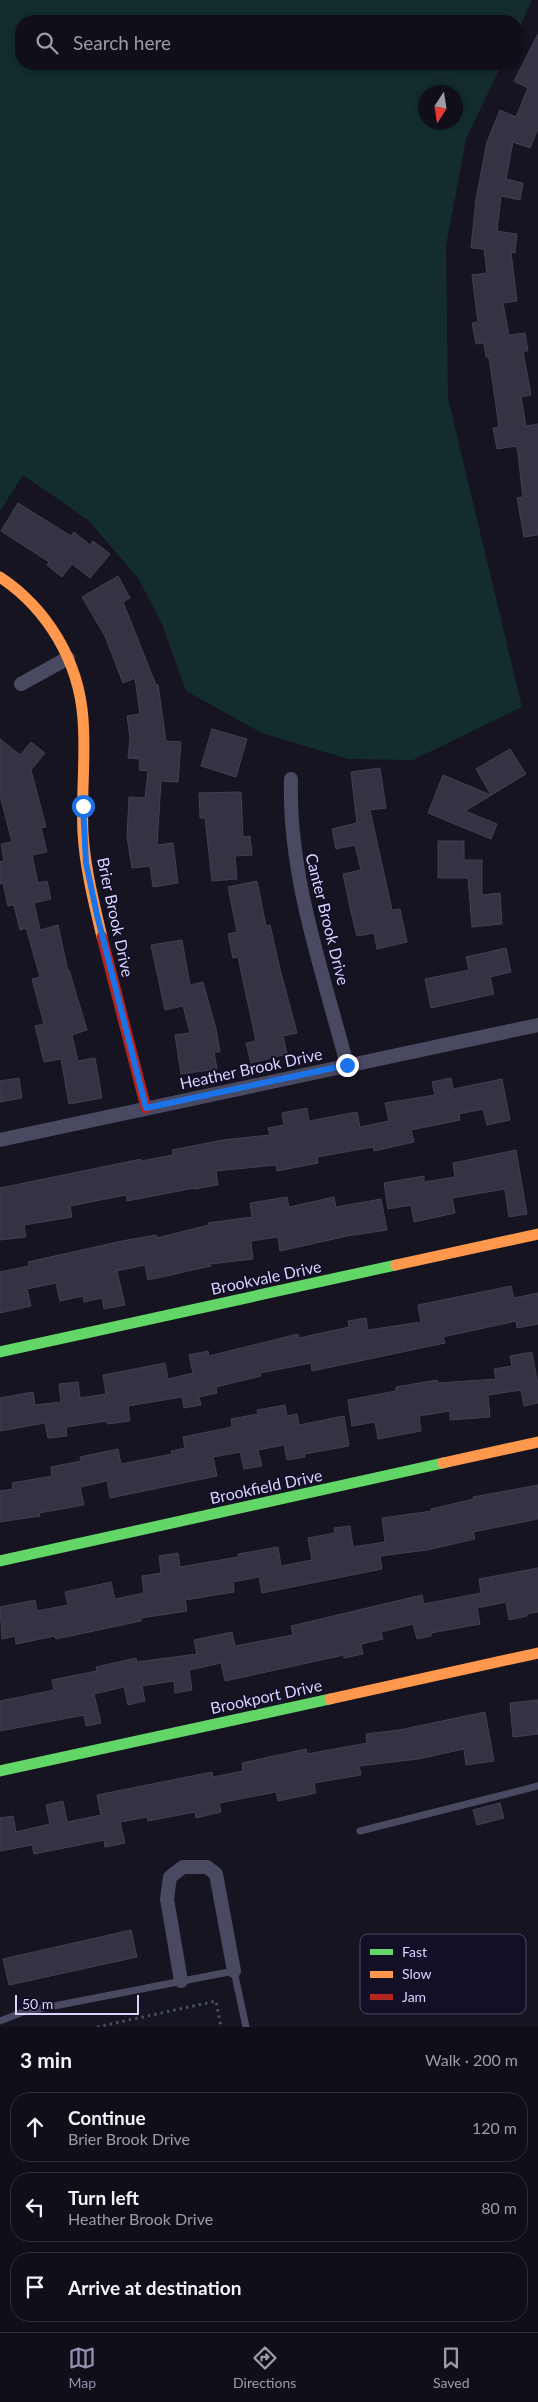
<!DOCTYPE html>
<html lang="en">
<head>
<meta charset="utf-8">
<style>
  :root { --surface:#100f19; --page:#1e1d26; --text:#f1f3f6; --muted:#9c9ca2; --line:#302f38; --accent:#9591b1 }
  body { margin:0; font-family:Lato,sans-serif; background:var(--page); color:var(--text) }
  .compass { position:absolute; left:418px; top:85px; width:45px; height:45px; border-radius:50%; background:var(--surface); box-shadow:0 2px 8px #0003; rotate:192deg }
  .scale { position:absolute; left:15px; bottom:12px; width:124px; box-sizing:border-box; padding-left:5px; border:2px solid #d9d4ff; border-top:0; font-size:14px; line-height:18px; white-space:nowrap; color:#d9d4ff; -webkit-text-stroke:4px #130f26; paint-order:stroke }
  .stop { position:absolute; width:15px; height:15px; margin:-11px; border:4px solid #1a73e8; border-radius:50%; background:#fff }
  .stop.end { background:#1a73e8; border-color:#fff; box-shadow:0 1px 5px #0008 }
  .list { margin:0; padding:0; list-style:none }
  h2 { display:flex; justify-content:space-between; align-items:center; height:65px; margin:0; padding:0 20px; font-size:21px }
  h2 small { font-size:16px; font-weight:400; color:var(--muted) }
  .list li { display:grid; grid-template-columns:32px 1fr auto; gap:15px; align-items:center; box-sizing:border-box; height:70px; margin:0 10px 10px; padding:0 10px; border:1px solid var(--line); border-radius:20px }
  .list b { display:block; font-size:19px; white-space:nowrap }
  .list p { margin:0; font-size:16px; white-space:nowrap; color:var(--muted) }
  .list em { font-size:16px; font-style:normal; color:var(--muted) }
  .icon { flex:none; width:28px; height:28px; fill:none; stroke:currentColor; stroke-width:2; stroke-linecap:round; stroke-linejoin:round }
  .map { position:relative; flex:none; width:538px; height:2027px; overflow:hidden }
  .search { position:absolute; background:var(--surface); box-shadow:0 2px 8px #0003; left:15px; right:15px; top:15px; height:55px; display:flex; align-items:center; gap:12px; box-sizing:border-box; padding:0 18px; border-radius:20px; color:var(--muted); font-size:19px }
  .sheet { height:305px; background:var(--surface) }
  nav { display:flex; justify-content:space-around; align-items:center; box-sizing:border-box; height:70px; border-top:1px solid var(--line); background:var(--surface); font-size:14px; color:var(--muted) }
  nav a { display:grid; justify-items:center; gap:2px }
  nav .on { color:var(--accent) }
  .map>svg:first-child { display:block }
</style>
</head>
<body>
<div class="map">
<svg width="538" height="2027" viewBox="0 0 538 2027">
  <rect width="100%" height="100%" fill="#161421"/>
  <path fill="#132c2d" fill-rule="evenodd" d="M0 0H532L517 33V21H21V64H502L466 139 446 246 448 398 522 707 413 760 348 759 262 733 186 691 162 624 138 578 88 520 23 475 0 511ZM456 92V122H426V92Z"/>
  <g fill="#343243" stroke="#433f54">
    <polygon points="538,34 538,129 530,148 513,142 506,179 523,183 520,200 501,196 497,231 517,234 515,253 511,252 517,301 503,303 509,335 525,333 528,351 523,351 531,395 521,397 526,426 538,424 538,535 524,537 517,498 523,497 517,446 497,449 493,428 499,427 489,357 486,357 484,343 476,344 472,323 478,322 472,275 487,273 484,249 471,248 476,199 487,142 500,110 516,117 528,88 514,81"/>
    <polygon points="18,503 71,536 74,532 90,545 93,541 110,554 90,578 72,564 62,577 47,565 49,562 1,531"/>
    <polygon points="118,576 130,598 123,602 156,685 158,685 166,741 181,742 178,782 161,781 157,845 173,843 178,883 153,887 150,866 132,868 127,837 129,797 145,798 148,771 139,770 140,759 128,758 130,738 127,716 140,714 135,678 123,683 105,636 82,597"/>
    <polygon points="212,729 247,739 236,777 201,766"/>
    <polygon points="0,739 20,755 31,742 45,753 31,770 46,827 41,828 47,852 32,855 38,883 47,881 51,899 34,903 40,930 58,925 68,971 69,970 87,1030 72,1035 78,1061 95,1058 102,1098 69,1104 61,1059 44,1062 35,1026 44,1024 32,979 40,977 26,928 20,930 14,905 8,906 3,883 0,884 0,862 4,861 1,844 12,842 0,795"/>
    <polygon points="510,749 526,774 465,811 497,824 491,839 428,813 443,775 491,795 476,769"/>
    <polygon points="380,768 386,808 370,810 392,910 400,909 407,942 377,949 374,933 357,936 351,912 343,874 361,870 355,845 336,849 332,829 357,823 351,772"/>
    <polygon points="241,792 243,837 250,836 252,855 235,856 237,879 212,881 205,818 200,818 199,793"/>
    <polygon points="438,841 464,841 464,860 482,860 482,895 500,893 502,924 472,927 468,878 438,878"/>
    <polygon points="257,881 266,926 270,925 280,969 297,1033 283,1036 287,1054 251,1063 246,1043 256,1041 238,957 233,958 228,934 237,932 228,887"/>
    <polygon points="182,940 190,985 203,982 216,1029 220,1052 214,1052 217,1069 181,1074 175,1035 190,1033 183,1006 165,1010 151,945"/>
    <polygon points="506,948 511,972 490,977 494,994 431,1008 425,979 469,970 466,957"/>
    <polygon points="19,1078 22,1098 0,1102 0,1081"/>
    <polygon points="451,1078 453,1089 502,1079 510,1120 487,1125 483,1109 459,1114 460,1120 411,1130 414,1142 374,1151 373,1147 317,1157 318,1163 277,1171 276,1165 216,1171 218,1185 194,1189 194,1188 127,1201 126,1195 70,1206 72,1217 24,1225 26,1237 0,1240 0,1188 141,1159 141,1161 173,1155 172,1150 223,1140 270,1135 268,1128 284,1125 282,1113 307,1108 309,1121 357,1112 360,1127 389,1121 385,1103 435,1095 432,1082"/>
    <polygon points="516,1150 527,1214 509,1217 505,1189 452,1198 455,1213 414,1222 411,1205 388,1209 384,1183 424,1176 424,1182 455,1177 453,1163"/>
    <polygon points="287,1197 289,1207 334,1197 336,1207 381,1199 387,1230 347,1236 280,1251 278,1237 251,1241 253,1259 210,1264 211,1266 148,1280 145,1265 117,1271 125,1305 104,1309 102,1298 84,1302 83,1296 60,1301 56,1283 27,1289 31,1306 0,1313 0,1272 29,1266 28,1262 122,1241 156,1235 157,1238 209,1225 208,1223 252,1217 250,1203"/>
    <polygon points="511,1286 514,1298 538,1293 538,1324 517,1328 516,1321 443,1337 445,1343 312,1371 311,1363 260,1373 261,1376 216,1387 217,1393 199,1397 201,1405 184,1408 182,1397 128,1406 130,1421 107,1424 107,1421 66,1427 67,1436 48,1438 45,1423 0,1431 0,1398 33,1392 35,1405 61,1402 59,1384 78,1382 80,1398 106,1394 103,1375 165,1363 168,1379 193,1373 189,1355 208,1351 209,1356 298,1334 299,1338 349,1327 348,1321 366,1318 368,1330 421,1322 418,1305"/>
    <polygon points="532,1352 538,1385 538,1403 524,1406 521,1390 488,1395 490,1417 450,1420 450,1411 419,1416 421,1431 378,1439 375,1422 352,1426 348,1400 396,1391 396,1387 437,1380 438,1383 496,1379 494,1369 512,1366 510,1356"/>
    <polygon points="285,1405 287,1416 297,1414 299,1425 344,1416 349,1446 304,1454 305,1457 287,1460 284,1445 258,1450 262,1466 244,1469 240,1452 213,1457 217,1476 110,1498 107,1481 80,1487 84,1505 39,1513 40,1516 0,1522 0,1491 13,1489 12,1483 52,1476 51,1467 81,1461 80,1457 118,1449 121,1464 172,1454 171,1451 185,1448 183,1437 232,1427 231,1419 258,1414 257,1410"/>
    <polygon points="538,1485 538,1519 473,1532 475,1539 427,1550 380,1556 382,1569 262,1593 259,1577 233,1582 234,1592 185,1600 187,1611 141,1618 141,1621 56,1639 55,1636 16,1644 15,1636 2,1639 0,1607 35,1600 37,1611 68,1605 65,1592 111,1582 115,1599 144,1593 142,1576 161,1573 159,1556 178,1553 180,1567 238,1557 238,1554 278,1547 281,1566 312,1560 308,1538 335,1533 334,1528 350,1526 353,1547 385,1542 382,1518 432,1511 431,1509 474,1499 473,1497"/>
    <polygon points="538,1568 538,1612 526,1614 527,1616 509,1620 506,1602 477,1608 480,1624 431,1633 431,1636 417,1639 413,1624 381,1632 383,1639 361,1644 363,1654 344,1658 344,1655 225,1681 221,1663 189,1670 192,1690 175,1693 174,1681 142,1686 145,1701 128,1705 124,1687 94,1694 101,1723 86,1726 84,1715 0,1731 0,1701 54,1690 52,1680 97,1671 96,1667 136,1658 137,1662 197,1654 194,1640 232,1632 235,1646 293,1635 291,1626 422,1595 424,1604 481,1593 479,1579"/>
    <polygon points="538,1700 538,1734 513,1737 510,1703"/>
    <polygon points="485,1712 494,1761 466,1765 464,1749 418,1759 359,1766 361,1775 314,1783 316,1793 278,1801 276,1792 219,1803 221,1812 196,1818 195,1812 148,1821 147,1817 120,1822 125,1843 105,1847 104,1840 34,1854 32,1845 0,1851 0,1818 13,1816 16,1832 50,1824 46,1805 63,1801 67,1822 101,1815 97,1795 212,1772 213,1777 243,1771 242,1763 306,1749 307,1754 367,1743 366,1734 399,1730"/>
    <polygon points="500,1803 504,1818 477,1825 473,1810"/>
    <polygon points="131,1930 137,1957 9,1985 3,1959"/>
  </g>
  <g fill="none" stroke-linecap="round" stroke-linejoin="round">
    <polyline stroke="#44505f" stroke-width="3" stroke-dasharray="2.5 4" stroke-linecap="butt" points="97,2027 216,2001 221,2027"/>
    <g stroke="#4a4962" stroke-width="7">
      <polyline points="360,1831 538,1786"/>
      <polyline points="0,2021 23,2012 234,1971 246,2027"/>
    </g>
    <g stroke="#4a4962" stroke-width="14">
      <polyline points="21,684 68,658"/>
      <path d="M291 779C288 876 323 972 347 1065"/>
      <polyline points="0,1140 538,1025"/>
      <polyline points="181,1981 167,1899 170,1877 183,1867 207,1867 216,1874 234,1971"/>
    </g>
    <g stroke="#63d668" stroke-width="11">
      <polyline points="0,1352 396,1265"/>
      <polyline points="0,1561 443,1463"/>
      <polyline points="0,1771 330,1699"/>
    </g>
    <g stroke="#ff974d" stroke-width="11">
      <path d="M0 577C48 609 79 662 83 719 86 757 81 795 83 833 85 868 94 903 102 937"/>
      <polyline points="396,1265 538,1234"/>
      <polyline points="443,1463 538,1442"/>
      <polyline points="330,1699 538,1653"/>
    </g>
    <polyline stroke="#b3261e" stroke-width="11" points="102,937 146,1108"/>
  </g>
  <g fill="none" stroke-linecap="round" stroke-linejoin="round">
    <polyline stroke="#1a73e8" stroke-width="6" points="83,806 86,863 97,915 146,1108 347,1065"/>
  </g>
  <g text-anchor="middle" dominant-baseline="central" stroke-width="4" stroke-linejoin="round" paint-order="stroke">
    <g font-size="16" fill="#d9d4ff" stroke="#130f26">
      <text transform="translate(116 917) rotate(78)">Brier Brook Drive</text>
      <text transform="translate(328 919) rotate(76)">Canter Brook Drive</text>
      <text transform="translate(251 1068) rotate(-12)">Heather Brook Drive</text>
      <text transform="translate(266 1277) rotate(-12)">Brookvale Drive</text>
      <text transform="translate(266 1486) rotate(-12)">Brookfield Drive</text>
      <text transform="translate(266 1696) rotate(-12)">Brookport Drive</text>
    </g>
  </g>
  <rect x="360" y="1934" width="166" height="80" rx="8" fill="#130f26" stroke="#4e4a67" stroke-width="1"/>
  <rect x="370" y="1949" width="23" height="6" fill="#63d668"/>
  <rect x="370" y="1971" width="23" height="7" fill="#ff974d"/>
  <rect x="370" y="1994" width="23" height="6" fill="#b3261e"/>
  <g font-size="14" fill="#d9d4ff">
    <text x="402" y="1957">Fast</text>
    <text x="402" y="1979">Slow</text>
    <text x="402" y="2002">Jam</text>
  </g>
</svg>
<svg class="compass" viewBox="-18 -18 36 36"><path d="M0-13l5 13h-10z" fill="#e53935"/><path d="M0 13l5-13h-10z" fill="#9c9ca2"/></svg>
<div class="scale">50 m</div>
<div class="stop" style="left:83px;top:806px"></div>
<div class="stop end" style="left:347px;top:1065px"></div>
<div class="search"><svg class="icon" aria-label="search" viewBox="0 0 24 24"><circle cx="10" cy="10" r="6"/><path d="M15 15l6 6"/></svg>Search here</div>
</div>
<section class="sheet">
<h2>3 min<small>Walk · 200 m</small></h2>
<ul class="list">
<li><svg class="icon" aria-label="ahead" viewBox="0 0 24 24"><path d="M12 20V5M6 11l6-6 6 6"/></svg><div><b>Continue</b><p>Brier Brook Drive</p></div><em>120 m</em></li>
<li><svg class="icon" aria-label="left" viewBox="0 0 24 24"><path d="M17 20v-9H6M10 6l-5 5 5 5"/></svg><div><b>Turn left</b><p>Heather Brook Drive</p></div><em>80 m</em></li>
<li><svg class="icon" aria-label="arrive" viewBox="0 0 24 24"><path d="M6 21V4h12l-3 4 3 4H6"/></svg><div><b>Arrive at destination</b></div></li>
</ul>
</section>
<nav>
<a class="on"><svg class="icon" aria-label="map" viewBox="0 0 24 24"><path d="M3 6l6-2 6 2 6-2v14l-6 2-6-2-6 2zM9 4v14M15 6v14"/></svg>Map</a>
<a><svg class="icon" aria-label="directions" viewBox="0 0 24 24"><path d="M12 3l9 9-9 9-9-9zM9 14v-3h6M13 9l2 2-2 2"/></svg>Directions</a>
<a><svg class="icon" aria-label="saved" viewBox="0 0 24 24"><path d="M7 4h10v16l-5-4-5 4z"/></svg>Saved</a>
</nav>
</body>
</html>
